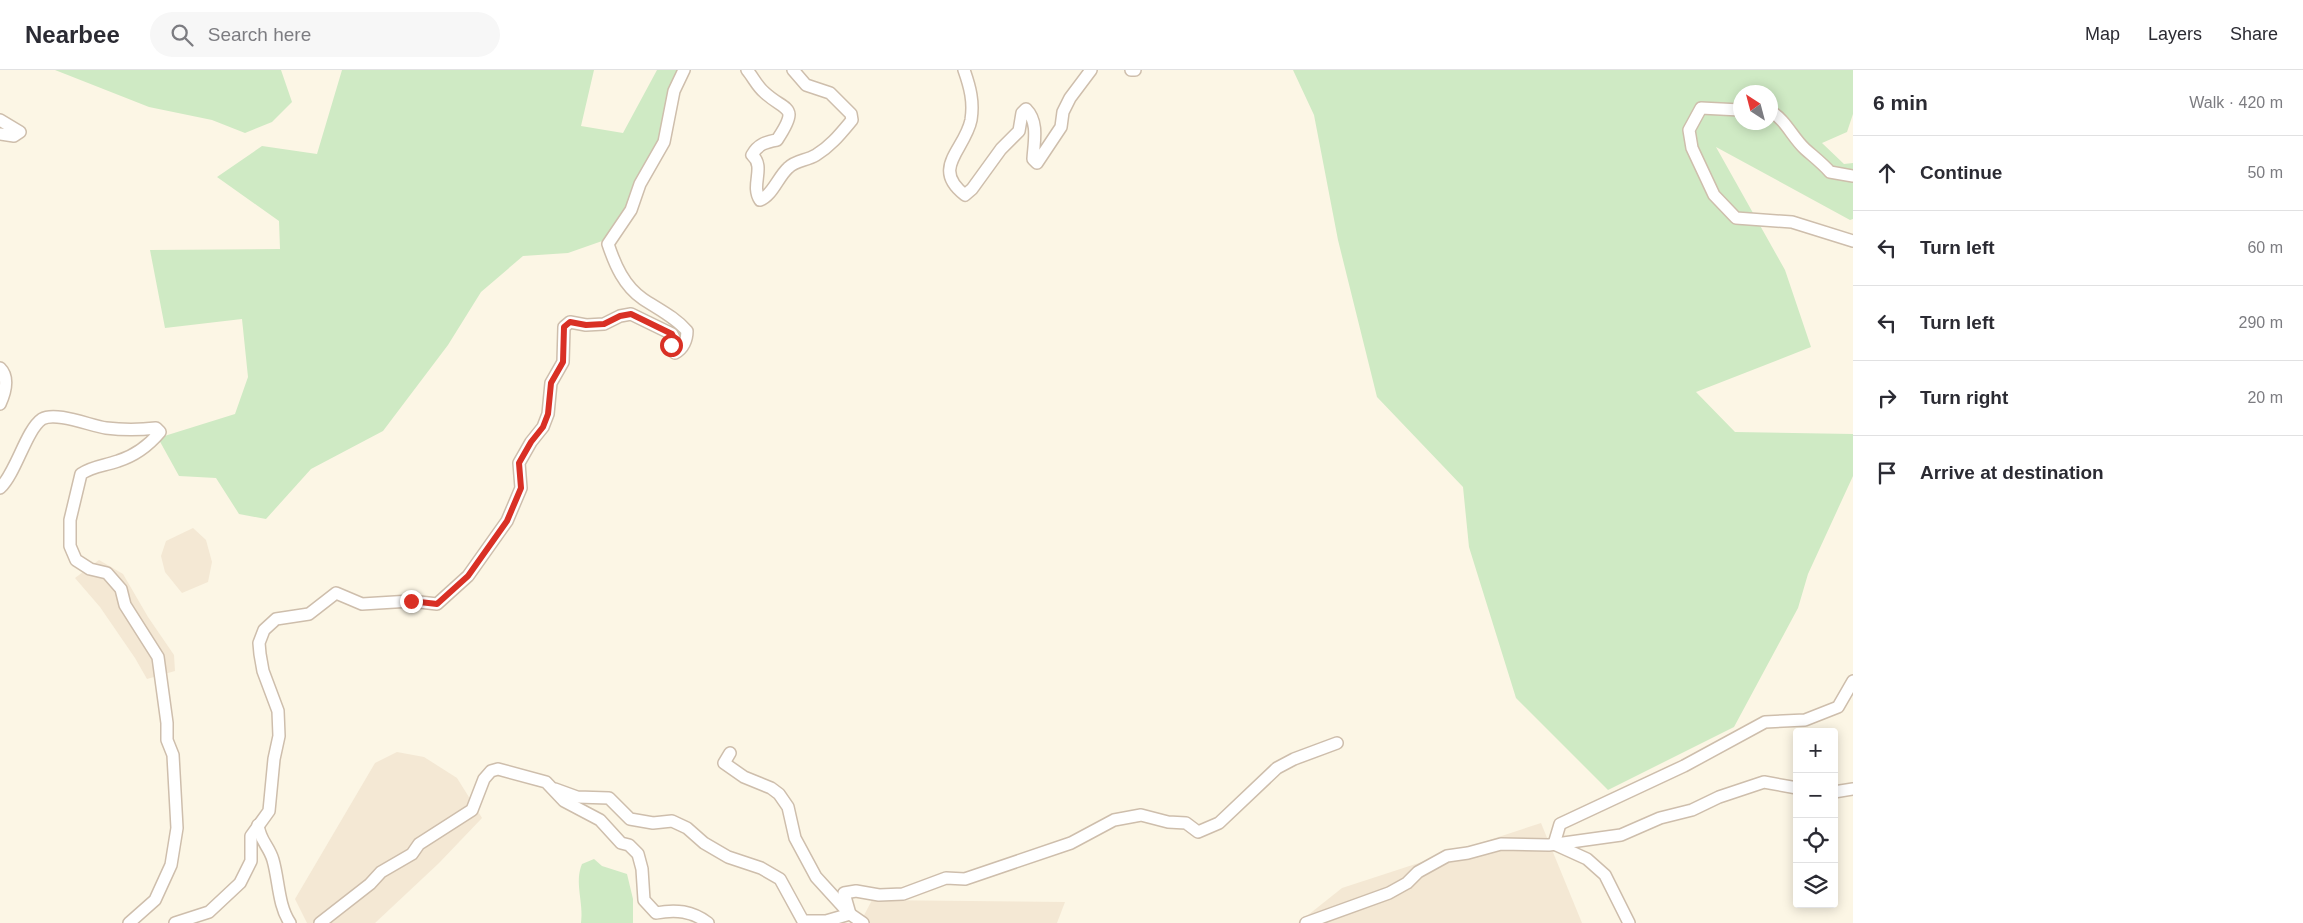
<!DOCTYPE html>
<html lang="en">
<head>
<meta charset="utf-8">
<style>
  :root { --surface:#fff; --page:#f7f7f7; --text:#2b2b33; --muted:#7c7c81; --line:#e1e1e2 }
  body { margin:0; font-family:Helvetica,sans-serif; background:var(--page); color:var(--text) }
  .controls { position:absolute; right:15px; bottom:15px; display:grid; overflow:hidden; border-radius:5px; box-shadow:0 2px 12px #0003 }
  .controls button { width:45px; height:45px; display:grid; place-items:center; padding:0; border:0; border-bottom:1px solid var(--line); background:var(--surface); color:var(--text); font:25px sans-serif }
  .compass { position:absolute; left:1733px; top:15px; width:45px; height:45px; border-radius:50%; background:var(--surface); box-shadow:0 2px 12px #0003; rotate:324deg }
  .stop { position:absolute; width:15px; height:15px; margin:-11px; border:4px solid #d93025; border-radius:50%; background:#fff }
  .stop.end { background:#d93025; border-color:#fff; box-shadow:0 1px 5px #0008 }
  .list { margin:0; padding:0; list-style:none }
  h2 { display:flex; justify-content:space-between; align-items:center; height:65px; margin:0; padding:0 20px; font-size:21px }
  h2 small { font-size:16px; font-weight:400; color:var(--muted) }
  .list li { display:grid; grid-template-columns:32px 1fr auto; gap:15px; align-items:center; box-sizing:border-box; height:75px; padding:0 20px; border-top:1px solid var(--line) }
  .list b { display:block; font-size:19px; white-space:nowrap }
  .list em { font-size:16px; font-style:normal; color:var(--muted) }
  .icon { flex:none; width:28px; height:28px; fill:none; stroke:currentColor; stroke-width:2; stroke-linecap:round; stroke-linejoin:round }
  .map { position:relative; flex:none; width:1853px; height:853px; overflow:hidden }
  header { display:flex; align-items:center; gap:30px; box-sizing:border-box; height:70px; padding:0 25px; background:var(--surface); border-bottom:1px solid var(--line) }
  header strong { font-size:24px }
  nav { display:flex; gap:28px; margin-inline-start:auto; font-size:18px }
  .search { width:350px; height:45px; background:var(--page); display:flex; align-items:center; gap:12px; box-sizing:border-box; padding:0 18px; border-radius:28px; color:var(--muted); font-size:19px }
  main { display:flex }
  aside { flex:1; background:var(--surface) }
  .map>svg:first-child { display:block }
</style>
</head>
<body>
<header>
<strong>Nearbee</strong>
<div class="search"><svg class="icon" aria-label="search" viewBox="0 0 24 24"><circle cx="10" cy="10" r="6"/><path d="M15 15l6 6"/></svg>Search here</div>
<nav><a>Map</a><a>Layers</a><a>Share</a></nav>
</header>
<main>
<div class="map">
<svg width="1853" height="853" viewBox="0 0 1853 853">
  <rect width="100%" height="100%" fill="#fcf6e5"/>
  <g fill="#f4e8d4">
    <polygon points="193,458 206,470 212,492 208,512 182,523 165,502 161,486 166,471"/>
    <polygon points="99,490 123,504 148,547 174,585 175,601 147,609 135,588 100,537 75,508"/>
    <polygon points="397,682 424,687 457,708 482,748 439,793 375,853 307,853 295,829 375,693"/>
    <polygon points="1541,753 1582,853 1298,853 1342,818"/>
    <polygon points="872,830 1065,832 1057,853 860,853"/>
  </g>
  <g fill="#cfeac4" fill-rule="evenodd">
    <polygon points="55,0 281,0 292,32 272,52 245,63 212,50 149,37"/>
    <polygon points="342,0 594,0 581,56 623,63 657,0 684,0 664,72 628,135 605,170 568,183 523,186 481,222 448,275 383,361 311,399 266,449 239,444 216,408 179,406 158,368 235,344 248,307 242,249 165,258 150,180 280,179 279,151 217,107 262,76 317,84"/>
    <path d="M1293 0H1853V44L1847 62 1822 73 1844 94 1853 93V149L1850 150 1716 77 1785 200 1811 277 1696 322 1735 362 1853 364V406L1808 504 1798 538 1734 657 1608 720 1516 628 1469 477 1463 417 1377 327 1338 170 1314 45ZM1740 22H1770V52H1740Z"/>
    <path d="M594 789 602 796 627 804 633 829V853H581C584 833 574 812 582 794Z"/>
  </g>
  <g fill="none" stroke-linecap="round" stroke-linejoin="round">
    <defs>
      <g id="minor">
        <path d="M747 0C753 7 757 16 764 22 785 42 801 34 777 70 766 72 758 74 752 85 766 97 750 115 760 130 772 126 778 107 788 98 796 90 806 91 816 85 831 76 841 63 852 50L851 44 830 23 806 15 793 0"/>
        <path d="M964 0C970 17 974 32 971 50 965 80 930 98 965 125L972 119 1001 79 1019 61 1022 43 1026 39C1039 52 1034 72 1033 89L1037 93 1061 57 1063 42 1070 28 1091 0"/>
        <polyline points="1131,0 1135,0"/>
        <polyline points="1740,40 1701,38 1689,60 1692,78 1714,125 1736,148 1792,152 1853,171"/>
        <path d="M1770 41C1786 50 1792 67 1805 79 1814 87 1822 93 1830 102L1853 106"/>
        <polyline points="0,50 20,62 14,66 0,64"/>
        <path d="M0 298C10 308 5 323 0 334"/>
        <path d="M0 418C16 403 26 360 42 349 56 341 91 356 106 358 123 360 139 360 156 358L160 362C149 375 134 386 118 391 104 396 93 396 81 404L70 450V476L76 490 90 499 107 503 121 519 125 535 158 587 167 653V670L173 685 177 758 171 795 155 830 129 853"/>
        <polyline points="730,683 724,693 744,707 771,718 779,724 788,737 795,768 816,807 847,841"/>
        <polyline points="555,719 577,727 609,728 630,749 653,753 672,751 687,758 704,773 728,787 761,798 780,809 803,851 826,851 850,844 863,853"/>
        <polyline points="1834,722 1853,719"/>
        <path d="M258 755C260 771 269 776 273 790 279 811 278 835 290 853"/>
        <polyline points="850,844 844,823 856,821 879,825 903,824 946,808 965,809 1071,773 1114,750 1141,745 1168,752 1186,753 1198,762 1219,753 1277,698 1294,689 1337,673"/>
        <path d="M175 853 209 842 240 813 251 791V766L269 741 274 689 279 666 278 641 263 601 260 584 259 573 264 560 276 549 309 544 336 523 362 534 411 531 437 534 468 506 507 451 521 418 519 393 531 372 543 357 548 344 551 313 563 292 564 257 570 252 586 255 604 254 620 246 631 244 672 264 674 268 671 280 675 283C683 279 687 270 687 261 675 247 658 239 643 229 624 216 615 195 608 174L631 140 640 114 664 72 674 21 684 0"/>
        <path d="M320 853 370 814 381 802 412 784 419 774 472 740 484 709 491 701 498 699 546 712 564 731 600 750 621 773 629 775 638 784 642 799 644 830 656 843C676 839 692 841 708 853"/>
        <polyline points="1306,853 1389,823 1407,813 1418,802 1447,786 1468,783 1501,774 1549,775 1621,765 1660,748 1692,740 1719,727 1764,712 1797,718"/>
        <polyline points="1629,853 1605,805 1587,789 1554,774 1560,754 1684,696 1765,652 1805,650 1838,637 1853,611"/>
      </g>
    </defs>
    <use href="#minor" stroke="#cebeac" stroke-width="14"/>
    <use href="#minor" stroke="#fff" stroke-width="11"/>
  </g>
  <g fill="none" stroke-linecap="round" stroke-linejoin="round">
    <polyline stroke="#d93025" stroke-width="6" points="411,531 437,534 468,506 507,451 521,418 519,393 531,372 543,357 548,344 551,313 563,292 564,257 570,252 586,255 604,254 620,246 631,244 672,264 674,268 671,275"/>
  </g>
</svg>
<div class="controls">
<button>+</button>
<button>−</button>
<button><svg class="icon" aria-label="locate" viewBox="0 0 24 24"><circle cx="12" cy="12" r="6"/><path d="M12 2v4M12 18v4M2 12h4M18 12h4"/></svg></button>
<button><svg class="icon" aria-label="layers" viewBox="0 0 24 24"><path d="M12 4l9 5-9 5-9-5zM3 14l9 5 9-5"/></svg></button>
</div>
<svg class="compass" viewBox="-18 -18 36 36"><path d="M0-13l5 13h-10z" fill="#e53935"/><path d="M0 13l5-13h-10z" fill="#7c7c81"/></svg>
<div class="stop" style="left:671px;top:275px"></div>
<div class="stop end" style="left:411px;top:531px"></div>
</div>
<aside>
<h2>6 min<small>Walk · 420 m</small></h2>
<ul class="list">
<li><svg class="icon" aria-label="ahead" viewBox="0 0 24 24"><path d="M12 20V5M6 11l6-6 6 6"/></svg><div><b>Continue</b></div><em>50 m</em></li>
<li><svg class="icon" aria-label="left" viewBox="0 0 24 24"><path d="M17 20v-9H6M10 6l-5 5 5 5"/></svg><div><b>Turn left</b></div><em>60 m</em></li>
<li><svg class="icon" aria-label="left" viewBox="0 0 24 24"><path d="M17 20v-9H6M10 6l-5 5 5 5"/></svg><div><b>Turn left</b></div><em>290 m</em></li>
<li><svg class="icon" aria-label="right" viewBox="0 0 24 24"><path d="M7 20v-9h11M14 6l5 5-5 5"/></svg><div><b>Turn right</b></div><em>20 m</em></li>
<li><svg class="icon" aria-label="arrive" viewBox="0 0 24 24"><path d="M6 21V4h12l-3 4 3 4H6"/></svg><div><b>Arrive at destination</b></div></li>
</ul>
</aside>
</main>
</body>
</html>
